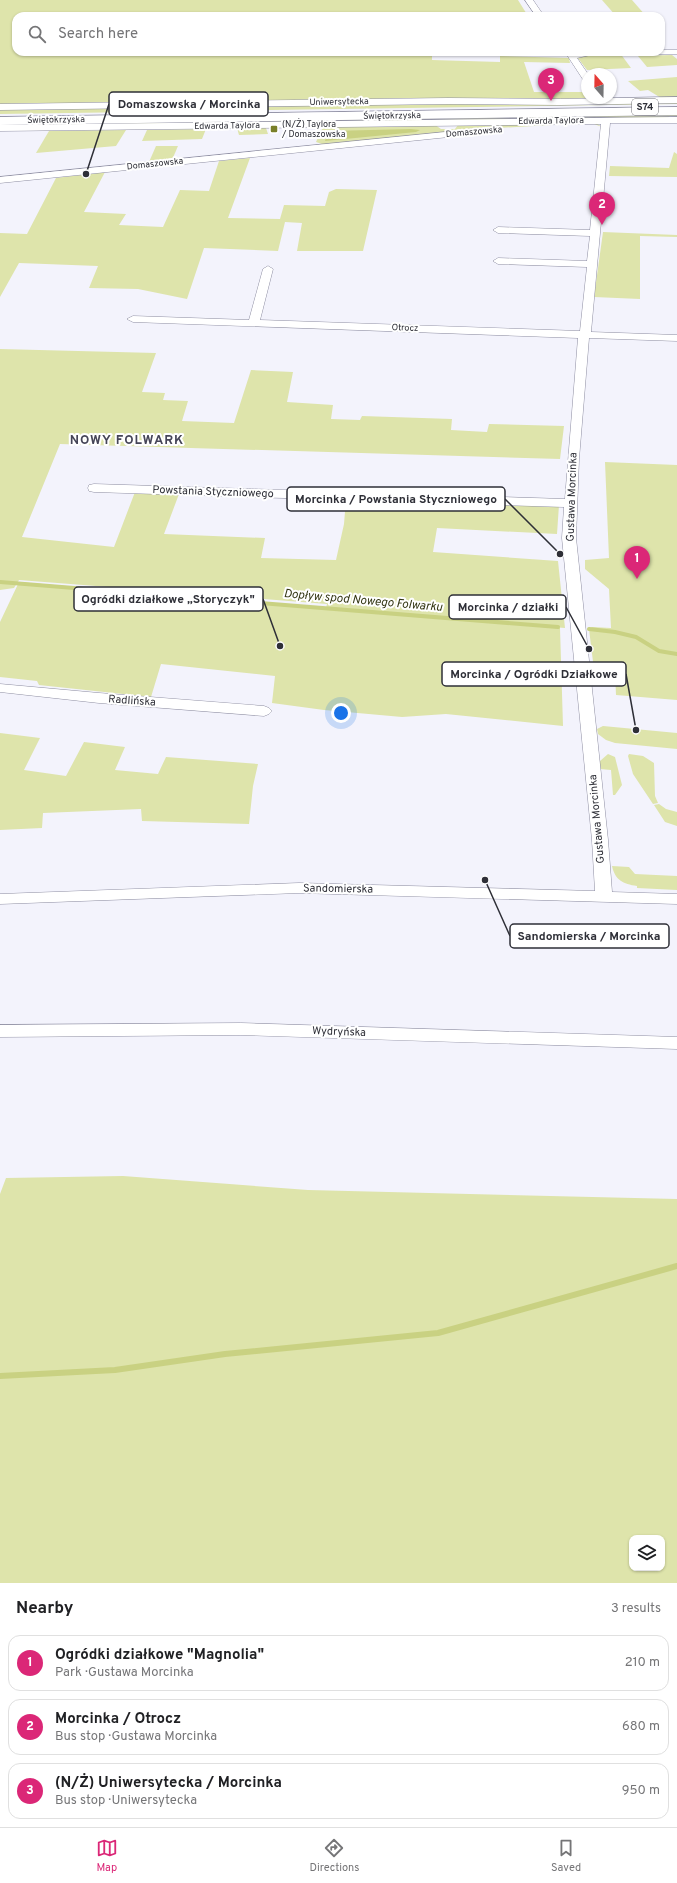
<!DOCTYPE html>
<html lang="en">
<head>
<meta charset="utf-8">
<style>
  :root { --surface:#fff; --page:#f2f2f2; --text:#202124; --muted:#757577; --line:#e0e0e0; --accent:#db2777 }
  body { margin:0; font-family:Overpass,sans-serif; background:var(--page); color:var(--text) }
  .controls { position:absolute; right:12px; bottom:12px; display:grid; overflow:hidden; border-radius:8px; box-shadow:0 1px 3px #0004 }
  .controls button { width:36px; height:36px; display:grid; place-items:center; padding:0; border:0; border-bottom:1px solid var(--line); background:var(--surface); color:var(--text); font:20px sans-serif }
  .compass { position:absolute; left:581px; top:68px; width:36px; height:36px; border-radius:50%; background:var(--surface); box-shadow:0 1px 3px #0004; rotate:340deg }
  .you { position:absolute; left:341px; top:713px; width:14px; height:14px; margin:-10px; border:3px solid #fff; border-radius:50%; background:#1a73e8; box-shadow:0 0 0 6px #1a73e833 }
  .badge { display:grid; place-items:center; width:26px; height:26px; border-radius:50%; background:var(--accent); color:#fff; font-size:13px; font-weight:700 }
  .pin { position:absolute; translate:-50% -33px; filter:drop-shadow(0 1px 2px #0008) }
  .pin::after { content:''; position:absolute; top:21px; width:14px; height:12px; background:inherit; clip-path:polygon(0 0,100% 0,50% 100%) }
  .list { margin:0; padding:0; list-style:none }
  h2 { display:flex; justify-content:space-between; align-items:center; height:52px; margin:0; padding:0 16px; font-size:17px }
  h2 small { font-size:13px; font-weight:400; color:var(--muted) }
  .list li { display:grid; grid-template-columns:26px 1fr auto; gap:12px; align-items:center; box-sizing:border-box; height:56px; margin:0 8px 8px; padding:0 8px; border:1px solid var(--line); border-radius:12px }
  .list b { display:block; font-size:15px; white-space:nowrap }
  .list p { margin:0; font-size:13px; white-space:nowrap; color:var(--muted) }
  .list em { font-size:13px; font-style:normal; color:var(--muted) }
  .icon { flex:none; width:22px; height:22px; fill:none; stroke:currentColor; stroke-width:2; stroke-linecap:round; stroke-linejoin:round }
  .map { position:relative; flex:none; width:677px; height:1583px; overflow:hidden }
  .search { position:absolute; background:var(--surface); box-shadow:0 1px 3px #0004; left:12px; right:12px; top:12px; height:44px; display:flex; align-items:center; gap:10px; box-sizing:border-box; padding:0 14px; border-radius:12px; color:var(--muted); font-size:15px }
  .sheet { height:244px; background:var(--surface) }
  nav { display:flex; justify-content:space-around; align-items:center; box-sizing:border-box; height:56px; border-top:1px solid var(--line); background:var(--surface); font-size:11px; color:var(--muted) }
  nav a { display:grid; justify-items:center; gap:2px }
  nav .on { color:var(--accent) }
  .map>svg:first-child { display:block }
</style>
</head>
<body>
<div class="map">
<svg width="677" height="1583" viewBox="0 0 677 1583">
  <rect width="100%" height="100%" fill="#f3f3fc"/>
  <g fill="#dee4ab" fill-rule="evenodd">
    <polygon points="0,0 518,0 528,16 16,16 16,52 432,52 432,60 500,62 500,56 569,58 570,63 524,62 534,92 587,92 587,98 597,99 451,98 0,104"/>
    <polygon points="602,0 632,0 646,16 616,16"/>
    <polygon points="620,53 631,68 587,70 577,57 595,54"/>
    <polygon points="672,55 677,59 677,65 647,67 638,56"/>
    <polygon points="677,77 677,98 661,98 648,90 640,91 628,81"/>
    <polygon points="677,102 677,104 0,114 0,108"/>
    <polygon points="677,113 677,116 670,116 668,118 0,127 0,123"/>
    <polygon points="587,123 497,128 325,145 316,142 323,127 434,124 441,129 455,129 458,125 596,123 602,127 594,124"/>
    <polygon points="237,128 266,128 268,134 239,135"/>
    <polygon points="206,129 202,139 142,141 147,130"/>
    <polygon points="126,130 116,146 36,153 49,131"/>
    <polygon points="156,146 178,146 172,160 149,162"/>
    <polygon points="674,152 677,154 677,177 609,176 610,166 669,168"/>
    <polygon points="250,158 228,218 280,219 284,205 325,206 329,192 336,189 377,190 363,251 297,251 302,223 285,222 278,251 204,248 187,299 138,289 89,288 98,266 19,263 0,297 0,233 27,234 56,178 105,172 84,212 126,214 119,225 163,227 180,190 209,191 219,161"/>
    <polygon points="603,232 677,235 677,237 640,236 640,299 594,297"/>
    <polygon points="0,349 156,353 142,392 165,393 163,400 188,401 182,421 234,423 251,370 293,372 287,402 333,405 331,419 360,420 362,416 452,419 451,430 487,432 489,424 564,426 560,459 60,444 22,537 114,547 135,492 179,494 164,534 265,538 261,558 336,560 344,524 346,499 559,505 557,534 437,528 433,552 558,561 565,628 527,625 560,628 563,726 446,714 402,717 324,710 272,703 275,676 161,664 151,697 39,685 37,681 0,677 0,622 19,582 326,608 327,604 19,580 14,588 0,590"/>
    <polygon points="605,462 677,465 677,700 616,695 615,672 594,670 589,629 592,627 611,628 609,589 585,569 585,560 609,558"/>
    <polygon points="603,726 677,733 677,749 615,743 606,740 598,734 597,729"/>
    <polygon points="0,733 40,738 24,770 66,776 84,742 125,747 115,770 158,774 166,757 258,764 253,786 249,824 142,821 141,809 43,813 42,828 0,830"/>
    <polygon points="608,754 615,757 622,785 615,795 613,795 611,770 600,769 600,761"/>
    <polygon points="629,754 643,756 654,763 655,796 658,803 653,804 633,774 628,756"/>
    <polygon points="659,804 666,809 677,812 677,826 665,822 654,805"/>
    <path d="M612 866 629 867 635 874 677 876V890L637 888V886C623 884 615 880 612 866Z"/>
    <path d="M123 1176 308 1190 677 1199V1583H0V1194L6 1178ZM632 1538H662V1568H632Z"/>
  </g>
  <polygon fill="#c9d182" points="411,129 420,130 416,132 325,141 328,131 330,131"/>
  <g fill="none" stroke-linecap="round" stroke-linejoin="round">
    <g stroke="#c9d182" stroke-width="4">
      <polyline points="0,582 558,627"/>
      <polyline points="589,629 615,632 636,637 659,651 677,654"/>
    </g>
    <polyline stroke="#c9d182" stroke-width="6" points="0,1376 115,1370 225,1354 438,1333 677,1266"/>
    <defs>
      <g id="minor">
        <polygon points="525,0 533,0 544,16 536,16"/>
        <polygon points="661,50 677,50 677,54 595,54 577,58 588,74 587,82 584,81 565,52 573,52 574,54 584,52 661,52"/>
        <polygon points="677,97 677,103 560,105 448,104 0,110 0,104 448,98 560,99"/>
        <polygon points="677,117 677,123 610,123 591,332 677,335 677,341 589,338 579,459 576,538 608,840 612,892 677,894 677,904 299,893 0,904 0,894 299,883 595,891 592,840 562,538 564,507 94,492 89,491 88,488 89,485 94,484 565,499 578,338 133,322 127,319 133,316 249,320 263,269 268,266 273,269 260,320 580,331 587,267 498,264 493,261 498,258 587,261 590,236 498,233 493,230 498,227 590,230 601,124 0,131 0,125"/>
        <polygon points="475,129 480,132 478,134 0,183 0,177"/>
        <polygon points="0,684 99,693 264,706 269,708 272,711 269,714 264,716 99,703 0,692"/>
        <polygon points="241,1023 677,1037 677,1049 241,1035 0,1037 0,1025"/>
      </g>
      <polygon id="highway" points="677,107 677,115 0,125 0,117"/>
    </defs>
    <use href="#minor" stroke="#8e8ea2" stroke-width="1"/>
    <use href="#highway" stroke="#8e8ea2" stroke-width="1"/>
    <use href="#minor" fill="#fff" fill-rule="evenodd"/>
    <use href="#highway" fill="#fff" fill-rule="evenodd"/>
  </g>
  <rect fill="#797f29" stroke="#fff" stroke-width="1.5" x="270" y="125" width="8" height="8" rx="2"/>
  <g text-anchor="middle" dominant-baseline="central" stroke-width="4" stroke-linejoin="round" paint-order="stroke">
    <g font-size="9" fill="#2e2f37" stroke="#fff">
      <text transform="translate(339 102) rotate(-1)">Uniwersytecka</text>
      <text transform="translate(392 116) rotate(-1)">Świętokrzyska</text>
      <text transform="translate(56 120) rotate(-1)">Świętokrzyska</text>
      <text transform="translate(551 121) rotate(-1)">Edwarda Taylora</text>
      <text transform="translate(227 126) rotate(-1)">Edwarda Taylora</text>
      <text transform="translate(474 132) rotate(-5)">Domaszowska</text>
      <text transform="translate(155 164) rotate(-6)">Domaszowska</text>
      <text transform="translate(405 328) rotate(2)">Otrocz</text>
    </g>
    <g font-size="9" fill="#2e2f37" stroke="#fff" text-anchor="start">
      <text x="282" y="124">(N/Ż) Taylora<tspan x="282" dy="10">/ Domaszowska</tspan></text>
    </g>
    <rect fill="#fff" stroke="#6d6d73" stroke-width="1" x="632" y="99" width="26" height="16" rx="3"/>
    <g font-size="10" font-weight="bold" fill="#2e2f37">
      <text x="645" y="107">S74</text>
    </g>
    <g font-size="11" fill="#2e2f37" stroke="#fff">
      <text transform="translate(213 492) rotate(2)">Powstania Styczniowego</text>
      <text transform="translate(572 497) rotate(-88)">Gustawa Morcinka</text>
      <text transform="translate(132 701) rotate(4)">Radlińska</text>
      <text transform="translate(597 819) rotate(-95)">Gustawa Morcinka</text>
      <text transform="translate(338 889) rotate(1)">Sandomierska</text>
      <text transform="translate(339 1032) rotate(2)">Wydryńska</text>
    </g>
    <g font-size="12" font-style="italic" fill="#333613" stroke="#fff">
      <text transform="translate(363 601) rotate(5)">Dopływ spod Nowego Folwarku</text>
    </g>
    <g font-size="13" font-weight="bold" letter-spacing="1" fill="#454557" stroke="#fff">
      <text x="127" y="441">NOWY FOLWARK</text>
    </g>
  </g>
  <path fill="none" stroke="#2e2f37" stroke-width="1.5" d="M86 174L109 104M560 554L505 499M280 646L263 599M589 649L566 607M636 730L626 674M485 880L510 936"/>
  <g fill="#2e2f37" stroke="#fff" stroke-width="1.5">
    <circle cx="86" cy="174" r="4"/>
    <circle cx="560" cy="554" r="4"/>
    <circle cx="280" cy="646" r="4"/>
    <circle cx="589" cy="649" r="4"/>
    <circle cx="636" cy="730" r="4"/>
    <circle cx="485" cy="880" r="4"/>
  </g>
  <g fill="#fff" stroke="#2e2f37" stroke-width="1.5">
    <rect x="109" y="92" width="159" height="24" rx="4"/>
    <rect x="287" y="487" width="218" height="24" rx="4"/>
    <rect x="74" y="587" width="189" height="24" rx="4"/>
    <rect x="449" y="595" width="117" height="24" rx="4"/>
    <rect x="442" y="662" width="184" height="24" rx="4"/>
    <rect x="510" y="924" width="159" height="24" rx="4"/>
  </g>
  <g font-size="12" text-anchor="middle" font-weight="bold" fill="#2e2f37">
    <text x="189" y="108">Domaszowska / Morcinka</text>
    <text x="396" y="503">Morcinka / Powstania Styczniowego</text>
    <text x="168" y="603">Ogródki działkowe ,,Storyczyk"</text>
    <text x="508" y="611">Morcinka / działki</text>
    <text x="534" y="678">Morcinka / Ogródki Działkowe</text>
    <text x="589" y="940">Sandomierska / Morcinka</text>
  </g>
</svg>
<div class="controls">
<button><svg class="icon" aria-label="layers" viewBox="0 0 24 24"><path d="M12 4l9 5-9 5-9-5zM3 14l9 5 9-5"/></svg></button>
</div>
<svg class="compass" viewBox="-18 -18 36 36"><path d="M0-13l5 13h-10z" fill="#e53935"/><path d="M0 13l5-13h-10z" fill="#757577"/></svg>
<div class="you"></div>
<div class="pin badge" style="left:637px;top:579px">1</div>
<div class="pin badge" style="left:602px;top:225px">2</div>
<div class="pin badge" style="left:551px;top:101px">3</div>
<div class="search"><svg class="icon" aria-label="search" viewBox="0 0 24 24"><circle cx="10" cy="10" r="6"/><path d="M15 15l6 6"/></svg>Search here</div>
</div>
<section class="sheet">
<h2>Nearby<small>3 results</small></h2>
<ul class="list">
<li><span class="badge">1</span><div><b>Ogródki działkowe &quot;Magnolia&quot;</b><p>Park · Gustawa Morcinka</p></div><em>210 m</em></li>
<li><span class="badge">2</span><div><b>Morcinka / Otrocz</b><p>Bus stop · Gustawa Morcinka</p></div><em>680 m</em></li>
<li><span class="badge">3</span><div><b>(N/Ż) Uniwersytecka / Morcinka</b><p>Bus stop · Uniwersytecka</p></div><em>950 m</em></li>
</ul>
</section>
<nav>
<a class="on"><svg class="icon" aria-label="map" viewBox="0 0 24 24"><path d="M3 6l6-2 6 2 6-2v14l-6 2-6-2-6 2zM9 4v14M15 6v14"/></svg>Map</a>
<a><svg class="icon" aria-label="directions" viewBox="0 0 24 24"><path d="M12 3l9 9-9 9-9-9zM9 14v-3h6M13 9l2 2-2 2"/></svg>Directions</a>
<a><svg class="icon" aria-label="saved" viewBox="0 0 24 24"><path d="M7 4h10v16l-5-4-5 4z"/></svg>Saved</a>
</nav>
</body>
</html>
